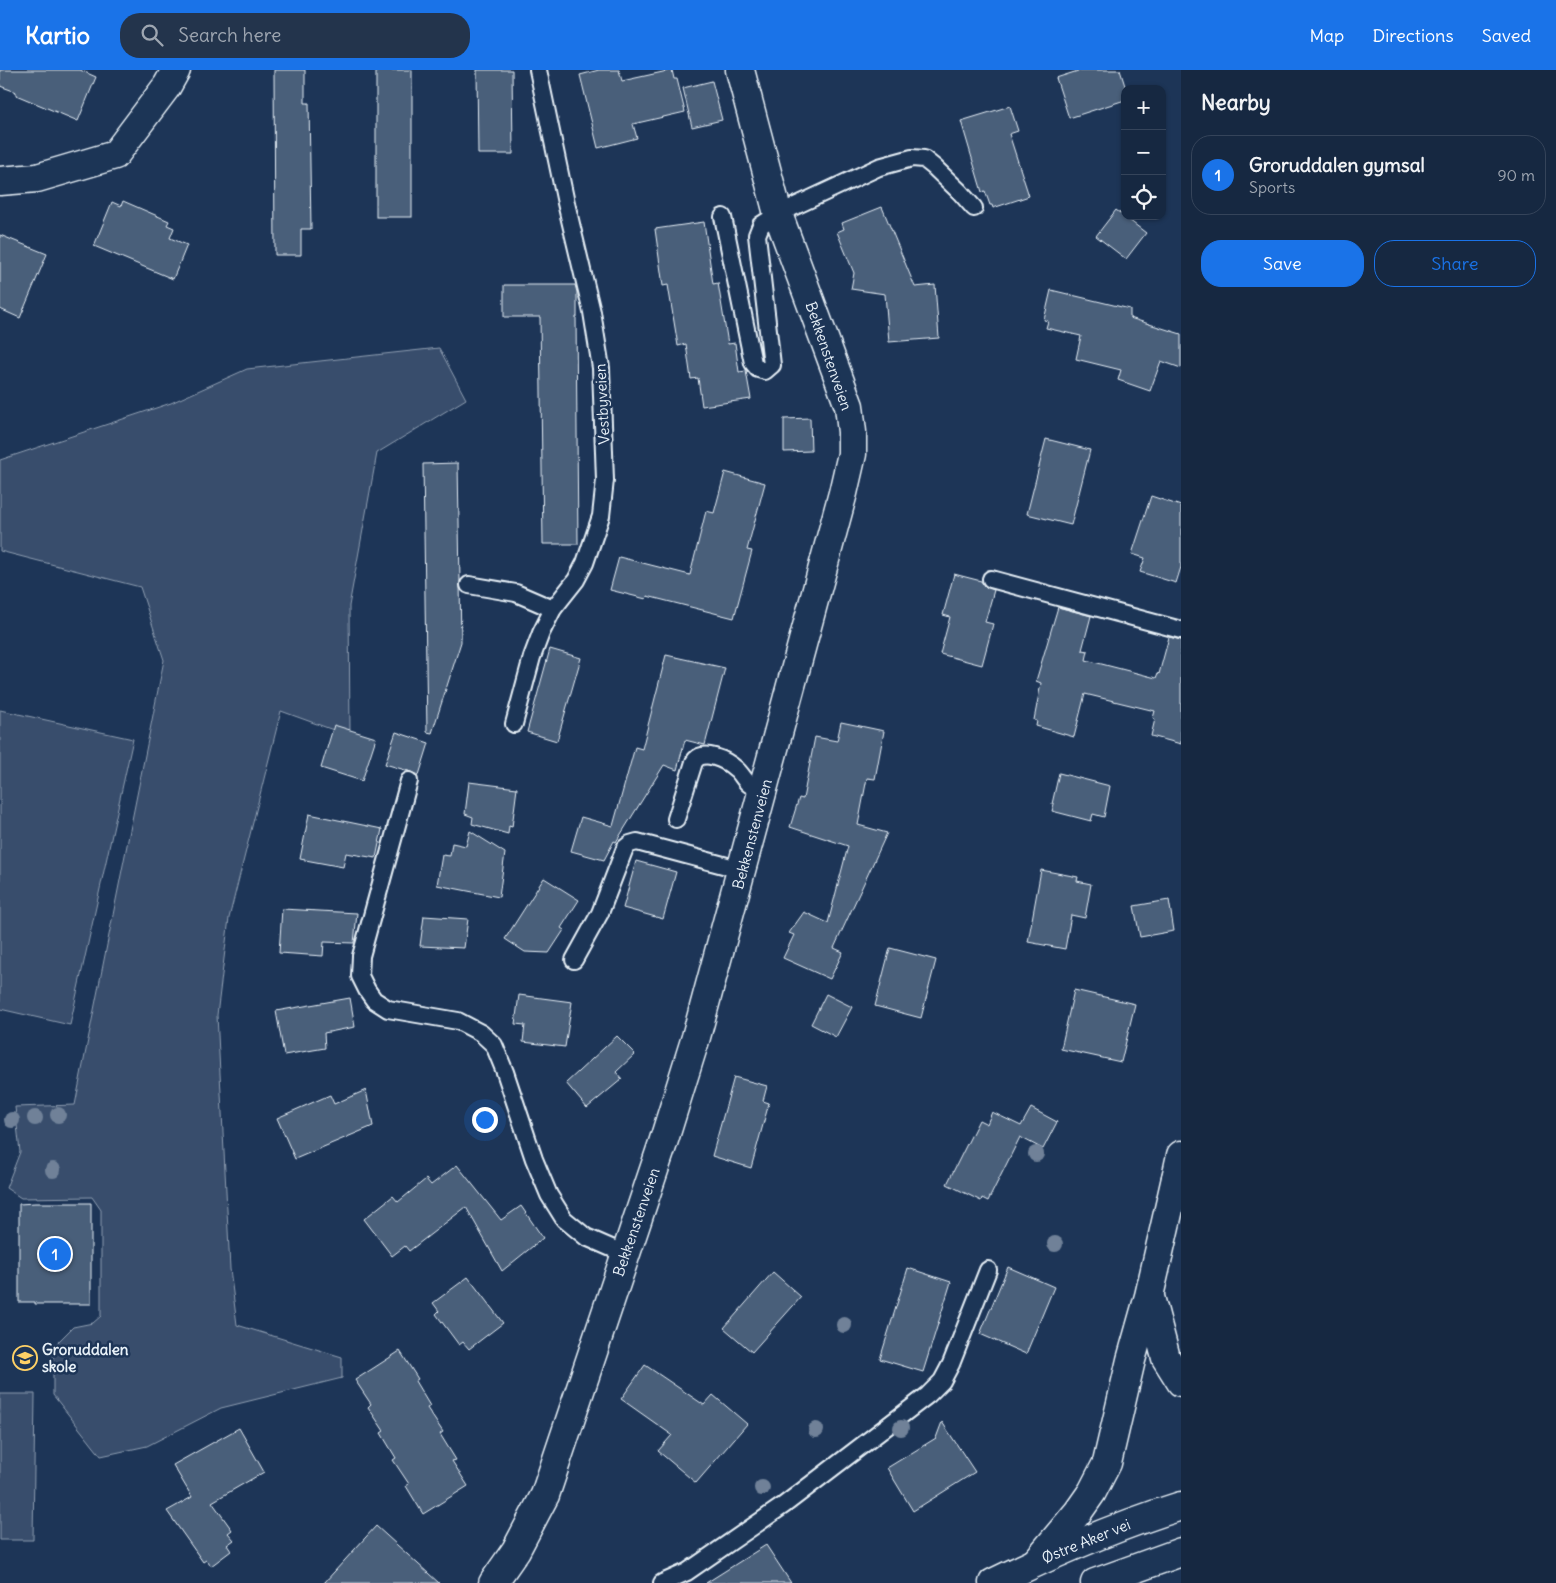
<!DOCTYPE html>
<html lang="en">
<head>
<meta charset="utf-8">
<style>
  :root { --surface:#162841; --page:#23344c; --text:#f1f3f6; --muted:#9ea6b1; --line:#35445a; --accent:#1a73e8 }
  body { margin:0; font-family:Delius,sans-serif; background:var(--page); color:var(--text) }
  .controls { position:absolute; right:15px; top:15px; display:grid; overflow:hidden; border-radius:10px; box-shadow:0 1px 4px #0004 }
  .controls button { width:45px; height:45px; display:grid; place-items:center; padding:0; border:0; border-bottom:1px solid var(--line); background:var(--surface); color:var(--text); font:25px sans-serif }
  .you { position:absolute; left:484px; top:1049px; width:18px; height:18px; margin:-12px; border:4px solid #fff; border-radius:50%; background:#1a73e8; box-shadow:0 0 0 8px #1a73e833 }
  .badge { display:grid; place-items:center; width:32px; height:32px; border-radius:50%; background:var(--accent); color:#fff; font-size:16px; font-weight:700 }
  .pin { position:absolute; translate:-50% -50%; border:2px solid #fff; box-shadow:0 1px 5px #0006 }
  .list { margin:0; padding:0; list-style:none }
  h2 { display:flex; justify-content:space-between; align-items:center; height:65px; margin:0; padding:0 20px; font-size:21px }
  h2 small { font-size:16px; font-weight:400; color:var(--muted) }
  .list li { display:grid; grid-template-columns:32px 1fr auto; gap:15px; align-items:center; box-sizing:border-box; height:80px; margin:0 10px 10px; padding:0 10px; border:1px solid var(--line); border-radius:20px }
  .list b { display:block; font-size:19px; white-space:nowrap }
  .list p { margin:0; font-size:16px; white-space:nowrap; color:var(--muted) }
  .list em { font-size:16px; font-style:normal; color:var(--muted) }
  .actions { display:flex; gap:10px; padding:15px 20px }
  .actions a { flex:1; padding:11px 0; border:1px solid var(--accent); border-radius:20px; text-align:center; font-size:18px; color:var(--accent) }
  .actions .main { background:var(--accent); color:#fff }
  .icon { flex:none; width:28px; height:28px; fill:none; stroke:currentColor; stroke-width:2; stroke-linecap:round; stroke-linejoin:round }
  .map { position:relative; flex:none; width:1181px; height:1513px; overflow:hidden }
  header { display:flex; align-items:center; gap:30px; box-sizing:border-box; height:70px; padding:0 25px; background:var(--accent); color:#fff }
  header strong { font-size:24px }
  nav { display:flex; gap:28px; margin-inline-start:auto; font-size:18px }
  .search { width:350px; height:45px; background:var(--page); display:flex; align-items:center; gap:12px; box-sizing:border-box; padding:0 18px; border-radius:20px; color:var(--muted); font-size:19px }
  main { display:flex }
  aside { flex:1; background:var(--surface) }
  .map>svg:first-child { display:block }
</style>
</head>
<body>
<header>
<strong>Kartio</strong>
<div class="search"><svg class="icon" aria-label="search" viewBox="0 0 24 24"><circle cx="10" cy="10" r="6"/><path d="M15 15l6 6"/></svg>Search here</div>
<nav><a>Map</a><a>Directions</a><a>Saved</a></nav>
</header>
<main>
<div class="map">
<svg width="1181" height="1513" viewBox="0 0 1181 1513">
  <rect width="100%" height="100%" fill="#1d3557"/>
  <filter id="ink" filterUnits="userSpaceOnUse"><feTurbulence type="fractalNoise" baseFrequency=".02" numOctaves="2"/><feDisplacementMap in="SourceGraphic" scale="10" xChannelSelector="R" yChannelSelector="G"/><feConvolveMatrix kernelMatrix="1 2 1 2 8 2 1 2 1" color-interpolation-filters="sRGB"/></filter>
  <g filter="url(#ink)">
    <g fill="#374d6c" stroke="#909fb2">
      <polygon points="439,278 466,329 377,383 349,536 350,666 281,641 229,848 217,945 230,1199 237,1255 342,1287 342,1308 221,1338 147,1376 101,1386 53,1325 53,1277 73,1257 93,1253 101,1246 101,1140 92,1127 21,1128 6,1118 20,1082 15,1037 75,1035 164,590 140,517 0,481 0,390 171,333 247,299"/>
      <polygon points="0,640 133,669 70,955 0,939"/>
      <polygon points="0,1324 35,1324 33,1470 0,1470"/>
    </g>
    <g fill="#495e7a" stroke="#e8f1f8">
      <polygon points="0,0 80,0 96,7 78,51 16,25 16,22 0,16"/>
      <polygon points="274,0 305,0 305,33 309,33 311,159 301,159 301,185 275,185"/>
      <rect x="376" y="0" width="36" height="147"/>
      <polygon points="477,0 512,0 513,84 478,84"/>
      <polygon points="599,0 619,0 622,11 672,0 674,9 677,9 685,42 633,54 637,68 598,78 580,5"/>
      <polygon points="1081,0 1120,0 1126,19 1125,19 1125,30 1069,48 1056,8"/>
      <polygon points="712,11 722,50 692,57 683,18"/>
      <polygon points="1010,36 1018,61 1009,64 1029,126 993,138 992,135 990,135 985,121 982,122 961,51"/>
      <polygon points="123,131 169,151 167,155 174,158 170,168 187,175 173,209 94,176 112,132 121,136"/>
      <polygon points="882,137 915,217 935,215 939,268 889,272 885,224 851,219 854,203 837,162 844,159 842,153"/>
      <polygon points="1116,140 1146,163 1126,189 1096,166"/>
      <polygon points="704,152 713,214 718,213 728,274 735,273 739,302 746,301 751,329 702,336 698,308 691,309 686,274 678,276 668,215 663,216 655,159"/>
      <polygon points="0,165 47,184 20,248 0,239"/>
      <polygon points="504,215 575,215 577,222 577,247 576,247 578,474 543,474 540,247 504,247"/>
      <polygon points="1051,220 1130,239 1130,248 1181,264 1181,298 1161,291 1150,321 1118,310 1121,300 1076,289 1081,266 1046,258 1048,251 1044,250"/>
      <polygon points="810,348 811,381 784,382 784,349"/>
      <polygon points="1046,369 1090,380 1071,455 1027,444"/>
      <polygon points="458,393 461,572 432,663 427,662 423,394"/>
      <polygon points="725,402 765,413 747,480 752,481 734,548 647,526 646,529 610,520 619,487 690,505 706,441 714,443"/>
      <polygon points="1151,426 1181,436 1181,497 1176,513 1140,502 1145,488 1132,484"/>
      <polygon points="954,504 981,511 984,516 994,520 985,552 993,554 982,595 940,584 950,547 943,545"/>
      <polygon points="1058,537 1091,546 1082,580 1088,581 1086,590 1156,608 1158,603 1159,604 1169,567 1181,570 1181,674 1151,666 1155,649 1153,648 1155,641 1085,624 1074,667 1036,656 1037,651 1034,650 1041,613 1036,611"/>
      <polygon points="550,579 581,588 557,671 527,662"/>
      <polygon points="666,585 725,598 705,675 685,670 677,700 664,695 616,772 614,771 604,790 571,781 581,747 613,756 635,677 642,679"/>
      <polygon points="841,652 884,661 875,709 867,708 858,755 887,763 834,878 843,882 830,909 783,888 794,865 789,863 804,842 828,853 848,776 790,757 799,728 803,729 815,667 837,671"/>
      <polygon points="334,655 376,668 362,711 321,698"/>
      <polygon points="396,662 429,673 419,705 412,702 385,694"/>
      <polygon points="1059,703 1110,716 1104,747 1093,744 1091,751 1052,741 1054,734 1052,734"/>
      <polygon points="469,712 517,718 512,757 509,756 508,764 472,754 473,747 465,744"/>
      <polygon points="309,744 382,759 376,788 346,783 343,797 300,789"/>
      <polygon points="470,761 505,783 499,827 437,815 442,785 450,786 452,773 466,776"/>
      <polygon points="636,791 676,802 663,849 623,838"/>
      <polygon points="1041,800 1078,807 1077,811 1091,814 1085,848 1071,845 1065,879 1028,872"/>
      <polygon points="544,808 579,830 561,858 564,860 549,883 525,882 505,869"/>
      <polygon points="1169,830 1174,861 1140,867 1134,836"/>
      <polygon points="282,839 357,843 354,873 324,872 323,886 279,883"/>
      <polygon points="424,846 468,849 464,878 420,876"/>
      <polygon points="890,878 936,890 921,948 875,936"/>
      <polygon points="1074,920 1135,934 1121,992 1061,979"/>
      <polygon points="826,924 852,937 836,967 811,954"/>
      <polygon points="519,925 572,932 565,977 523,972 525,955 515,954"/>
      <polygon points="350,928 355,957 324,963 325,978 284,985 276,941"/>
      <polygon points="617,966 635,984 616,1002 622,1009 587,1038 566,1013"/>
      <polygon points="734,1007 767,1016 763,1031 769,1033 751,1098 712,1086"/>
      <polygon points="366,1020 373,1056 295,1089 277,1048 330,1025 334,1034"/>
      <polygon points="1031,1038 1057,1052 1043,1079 1020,1067 988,1131 982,1128 981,1131 947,1114 979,1050 987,1054 992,1042 1021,1056"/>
      <polygon points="457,1095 501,1150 521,1136 543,1168 502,1201 466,1137 409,1181 405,1176 392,1186 364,1149 393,1126 398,1132 426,1109 431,1115"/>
      <polygon points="35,1133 91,1133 91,1234 35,1234 35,1232 19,1232 19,1134"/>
      <polygon points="1008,1197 1054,1217 1026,1284 980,1264"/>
      <polygon points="908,1198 951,1212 923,1302 880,1289"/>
      <polygon points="773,1202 801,1227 752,1282 724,1258"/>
      <polygon points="468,1207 503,1253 469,1279 463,1272 459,1275 436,1244 439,1241 433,1233"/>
      <polygon points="400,1281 418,1309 415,1311 430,1336 427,1338 443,1362 440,1364 456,1390 452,1391 468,1416 423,1444 406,1416 409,1414 393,1390 396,1388 381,1363 384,1361 368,1337 371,1334 355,1310"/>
      <polygon points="645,1295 704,1335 713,1325 747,1354 696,1413 658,1381 672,1365 621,1329"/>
      <polygon points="942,1352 975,1402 913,1441 887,1398 936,1368"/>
      <polygon points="239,1358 264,1402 212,1432 232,1460 228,1463 234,1470 227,1475 231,1481 211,1496 206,1490 203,1492 167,1441 192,1427 173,1395"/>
      <polygon points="376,1456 439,1513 324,1513"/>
      <polygon points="766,1475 791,1513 706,1513"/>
    </g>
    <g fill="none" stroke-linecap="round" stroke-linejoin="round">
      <defs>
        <g id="lane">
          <polyline points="723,147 753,293 758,299 765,301 772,295 757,165 761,155 778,144 879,97 912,88 924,89 934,97 960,122 974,138"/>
          <polyline points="991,509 1181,560"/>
          <polyline points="469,515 516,523 553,539"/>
          <polyline points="514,654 532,587 541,563 553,539 576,510 585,493 601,446 605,410 601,298 592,242 566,133 538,0"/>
          <polyline points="409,711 361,886 360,906 367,920 374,930 388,939 458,951 481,963 494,975 505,1002 534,1089 549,1125 564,1149 586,1167 625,1184"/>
          <path d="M676 749 694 692C702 678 726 690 736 699 741 703 744 710 749 714 753 717 759 719 763 722"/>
          <polyline points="574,890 600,843 625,778 630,774 637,772 742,800"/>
          <polyline points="662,1513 687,1502 784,1435 928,1325 942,1311 951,1294 988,1200"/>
        </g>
        <g id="street">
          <polyline points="0,111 37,108 115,85 167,16 176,0"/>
          <polyline points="1181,1085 1176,1108 1181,1109"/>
          <polyline points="493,1513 516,1480 545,1425 663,1073 696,967 843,423 852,384 852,362 849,336 778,144 740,0"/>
        </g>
        <g id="highway">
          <polyline points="1150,1227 1166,1288 1181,1312"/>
          <polyline points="1036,1492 1078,1442 1092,1422 1107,1393 1131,1290 1149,1226 1176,1108"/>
          <path d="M993 1513C1054 1483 1116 1456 1181 1436"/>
          <polyline points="1095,1513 1181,1482"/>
        </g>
      </defs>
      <use href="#lane" stroke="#e8f1f8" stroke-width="20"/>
      <use href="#street" stroke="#e8f1f8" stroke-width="31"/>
      <use href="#highway" stroke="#e8f1f8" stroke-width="31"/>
      <use href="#lane" stroke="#1d3557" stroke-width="16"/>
      <use href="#street" stroke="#1d3557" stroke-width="28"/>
      <use href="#highway" stroke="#1d3557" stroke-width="28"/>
    </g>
    <g fill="#708198">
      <circle cx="58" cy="1045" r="8"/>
      <circle cx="35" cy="1048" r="8"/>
      <circle cx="12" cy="1050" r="8"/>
      <circle cx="1036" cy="1084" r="8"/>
      <circle cx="53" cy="1100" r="8"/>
      <circle cx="1055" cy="1174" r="8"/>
      <circle cx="844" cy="1255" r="8"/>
      <circle cx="901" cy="1358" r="8"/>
      <circle cx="816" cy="1360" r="8"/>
      <circle cx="762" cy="1418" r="8"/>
    </g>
  </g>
  <defs>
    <symbol id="school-ring" viewBox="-11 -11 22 22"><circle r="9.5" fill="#1d3557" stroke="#ffd166" stroke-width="1.5"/><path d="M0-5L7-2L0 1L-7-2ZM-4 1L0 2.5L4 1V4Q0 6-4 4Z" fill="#ffd166"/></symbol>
  </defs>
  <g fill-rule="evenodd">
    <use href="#school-ring" x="11" y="1274" width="28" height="28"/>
  </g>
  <g text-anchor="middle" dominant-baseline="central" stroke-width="5" stroke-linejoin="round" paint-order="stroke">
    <g font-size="15" fill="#e8f1f8" stroke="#1d3557">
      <text transform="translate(829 286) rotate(71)">Bekkenstenveien</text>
      <text transform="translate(602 334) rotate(-93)">Vestbyveien</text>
      <text transform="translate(752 764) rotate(-75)">Bekkenstenveien</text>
      <text transform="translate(636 1152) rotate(-71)">Bekkenstenveien</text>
      <text transform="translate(1086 1471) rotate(-22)">Østre Aker vei</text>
    </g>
    <g font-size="15" font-weight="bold" fill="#e8f1f8" stroke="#1d3557" text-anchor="start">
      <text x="42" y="1279">Groruddalen<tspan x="42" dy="17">skole</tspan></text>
    </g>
  </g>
</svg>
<div class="controls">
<button>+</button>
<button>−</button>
<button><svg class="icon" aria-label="locate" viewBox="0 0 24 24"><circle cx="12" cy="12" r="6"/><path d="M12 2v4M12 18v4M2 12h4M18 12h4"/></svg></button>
</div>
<div class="you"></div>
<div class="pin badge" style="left:55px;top:1184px">1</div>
</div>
<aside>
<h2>Nearby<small></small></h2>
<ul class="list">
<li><span class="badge">1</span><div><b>Groruddalen gymsal</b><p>Sports</p></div><em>90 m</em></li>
</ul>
<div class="actions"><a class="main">Save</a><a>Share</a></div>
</aside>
</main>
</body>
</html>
